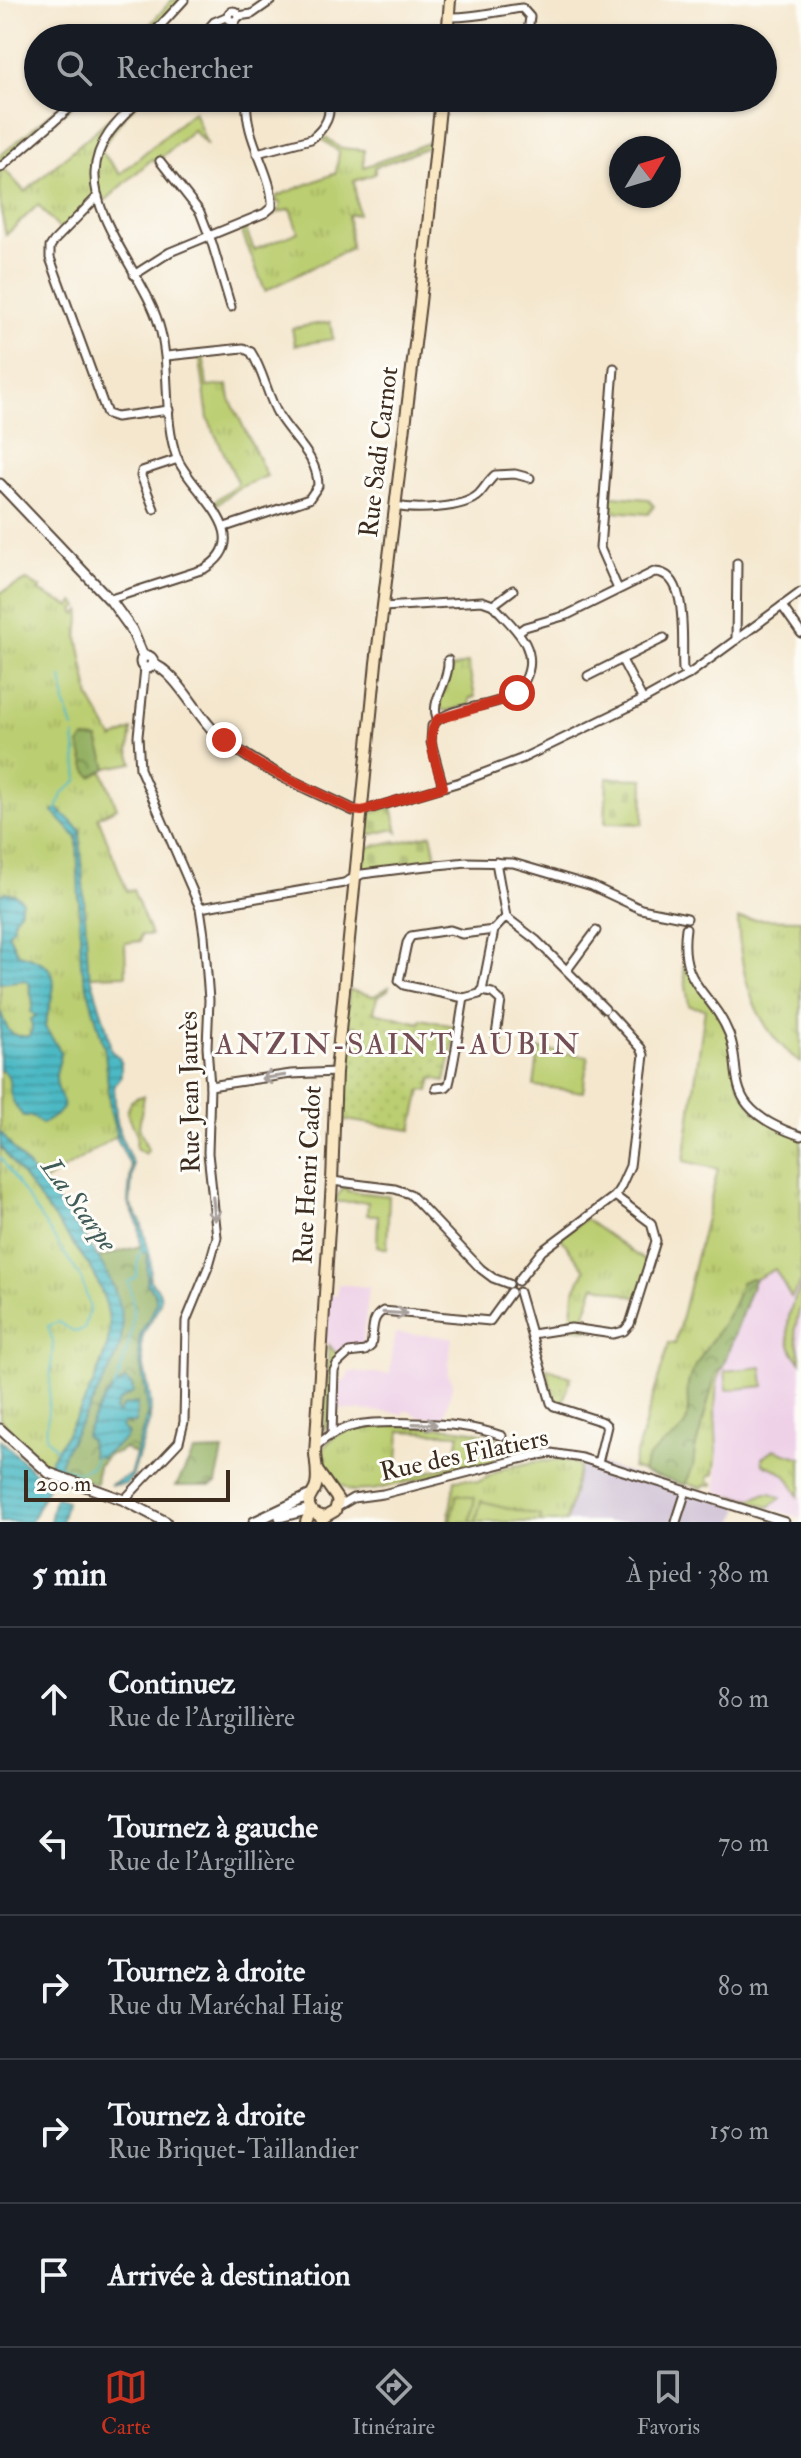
<!DOCTYPE html>
<html lang="fr">
<head>
<meta charset="utf-8">
<style>
  :root { --surface:#171b24; --page:#242831; --text:#f1f3f6; --muted:#9ea1a6; --line:#363941; --accent:#c8321e }
  body { margin:0; font-family:"IM FELL Double Pica",serif; background:var(--page); color:var(--text) }
  .compass { position:absolute; left:609px; top:136px; width:72px; height:72px; border-radius:50%; background:var(--surface); box-shadow:0 2px 6px #0004; rotate:52deg }
  .scale { position:absolute; left:24px; bottom:20px; width:206px; box-sizing:border-box; padding-left:8px; border:4px solid #3b2a1e; border-top:0; font-size:22px; line-height:28px; white-space:nowrap; color:#3b2a1e; -webkit-text-stroke:6px #fdfcf7; paint-order:stroke }
  .stop { position:absolute; width:24px; height:24px; margin:-18px; border:6px solid #c8321e; border-radius:50%; background:#fff }
  .stop.end { background:#c8321e; border-color:#fff; box-shadow:0 2px 8px #0008 }
  .list { margin:0; padding:0; list-style:none }
  h2 { display:flex; justify-content:space-between; align-items:center; height:104px; margin:0; padding:0 32px; font-size:34px }
  h2 small { font-size:26px; font-weight:400; color:var(--muted) }
  .list li { display:grid; grid-template-columns:52px 1fr auto; gap:24px; align-items:center; box-sizing:border-box; height:144px; padding:0 32px; border-top:2px solid var(--line) }
  .list b { display:block; font-size:30px; white-space:nowrap }
  .list p { margin:0; font-size:26px; white-space:nowrap; color:var(--muted) }
  .list em { font-size:26px; font-style:normal; color:var(--muted) }
  .icon { flex:none; width:44px; height:44px; fill:none; stroke:currentColor; stroke-width:2; stroke-linecap:round; stroke-linejoin:round }
  .map { position:relative; flex:none; width:801px; height:1522px; overflow:hidden }
  .search { position:absolute; background:var(--surface); box-shadow:0 2px 6px #0004; left:24px; right:24px; top:24px; height:88px; display:flex; align-items:center; gap:20px; box-sizing:border-box; padding:0 28px; border-radius:44px; color:var(--muted); font-size:30px }
  .sheet { height:824px; background:var(--surface) }
  nav { display:flex; justify-content:space-around; align-items:center; box-sizing:border-box; height:112px; border-top:2px solid var(--line); background:var(--surface); font-size:22px; color:var(--muted) }
  nav a { display:grid; justify-items:center; gap:4px }
  nav .on { color:var(--accent) }
  .map>svg:first-child { display:block }
</style>
</head>
<body>
<div class="map">
<svg width="801" height="1522" viewBox="0 0 801 1522">
  <defs>
    <pattern id="grass-tufts" width="24" height="20" patternUnits="userSpaceOnUse" patternTransform="scale(2)"><rect width="24" height="20" fill="#bbce71"/><path d="M3 7l-1-3M5 7V3M7 7l1-3M15 17l-1-3M17 17v-4M19 17l1-3" fill="none" stroke="#a2b161"/></pattern>
    <pattern id="forest-crowns" width="20" height="18" patternUnits="userSpaceOnUse" patternTransform="scale(2)"><rect width="20" height="18" fill="#94b163"/><path d="M2 6a3 3 0 1 1 6 0M12 15a3 3 0 1 1 6 0" fill="none" stroke="#7a9051"/></pattern>
    <pattern id="wetland-marsh" width="20" height="14" patternUnits="userSpaceOnUse" patternTransform="scale(2)"><rect width="20" height="14" fill="#bbce71"/><path d="M1 5h8M5 5V1M11 12h8M15 12V8" fill="none" stroke="#a2b161"/></pattern>
    <pattern id="cemetery-stones" width="16" height="16" patternUnits="userSpaceOnUse" patternTransform="scale(2)"><rect width="16" height="16" fill="#bbce71"/><path d="M2 7V4a2 2 0 0 1 4 0v3zM10 15v-3a2 2 0 0 1 4 0v3z" fill="#a2b161"/></pattern>
    <pattern id="park-dots" width="8" height="8" patternUnits="userSpaceOnUse" patternTransform="scale(2)"><rect width="8" height="8" fill="#bbce71"/><path d="M2 2h.1M6 6h.1" fill="none" stroke="#a2b161" stroke-width="1.8" stroke-linecap="round"/></pattern>
    <pattern id="water-rules" width="6" height="5" patternUnits="userSpaceOnUse" patternTransform="scale(2)"><rect width="6" height="5" fill="#4bb9c4"/><path d="M0 2.5h6" fill="none" stroke="#40979f"/></pattern>
  </defs>
  <rect width="100%" height="100%" fill="#fdfcf7"/>
  <filter id="ink" filterUnits="userSpaceOnUse"><feTurbulence type="fractalNoise" baseFrequency=".0125" numOctaves="2"/><feDisplacementMap in="SourceGraphic" scale="16" xChannelSelector="R" yChannelSelector="G"/><feConvolveMatrix kernelMatrix="1 2 1 2 8 2 1 2 1" color-interpolation-filters="sRGB"/></filter>
  <filter id="wash" filterUnits="userSpaceOnUse"><feTurbulence type="fractalNoise" baseFrequency=".006" numOctaves="4" result="noise"/><feDisplacementMap in="SourceGraphic" scale="32" xChannelSelector="R" yChannelSelector="G"/><feGaussianBlur stdDeviation="1.8" result="paint"/><feColorMatrix in="noise" values="0 0 0 0 0 0 0 0 0 0 0 0 0 0 0 0 0 1.4 0 .05"/><feComposite in="paint" operator="in"/></filter>
  <g filter="url(#wash)">
    <rect width="100%" height="100%" fill="#f4e7ce"/>
    <g fill="#eed0e7">
      <polygon points="775,1269 791,1296 801,1282 801,1518 717,1491 718,1451 715,1411 720,1368 754,1280"/>
      <polygon points="338,1284 369,1287 362,1348 349,1346 338,1356 324,1338 327,1294 337,1295"/>
      <polygon points="395,1333 452,1337 448,1374 453,1382 444,1418 420,1417 410,1411 403,1411 404,1416 400,1413 339,1409 340,1402 337,1402 341,1380 345,1380 350,1372 390,1374"/>
    </g>
    <polygon fill="#ccbed3" points="582,1458 740,1508 734,1522 566,1522"/>
    <g fill="url(#grass-tufts)" stroke="#7b7c48" stroke-width="2" fill-rule="evenodd">
      <polygon points="172,0 184,0 149,38 138,38"/>
      <polygon points="69,98 81,98 0,168 0,156"/>
      <polygon points="133,98 142,98 123,118 100,150 120,174 194,111 207,145 193,130 156,162 152,159 106,200 98,196 62,232 38,205 6,235 0,207 0,169 5,170 25,192"/>
      <polygon points="317,135 323,135 340,148 364,150 364,167 430,142 429,147 375,167 375,174 354,181 358,214 348,215 351,248 265,291 241,230 245,228 254,250 298,232 290,209 278,213 281,203 276,202 277,196 336,173 339,152"/>
      <polygon points="199,352 203,352 207,387 228,385 230,399 267,476 238,488 212,508 210,505 238,483 208,419"/>
      <polygon points="614,496 648,499 654,506 648,514 612,511 606,503 609,498"/>
      <polygon points="27,580 41,588 38,591 71,607 74,602 79,607 74,610 76,614 81,611 78,637 90,698 113,739 132,730 129,751 133,763 102,769 117,808 98,817 127,891 133,890 151,935 141,935 140,941 125,943 126,975 90,976 112,1081 118,1135 37,1186 104,1279 114,1341 54,1470 48,1467 0,1419 0,593"/>
      <path d="M468 663 475 697 469 699 470 705 445 711 440 708C438 696 450 681 452 668Z"/>
      <path d="M738 919 801 920V1063C753 1027 740 976 738 919Z"/>
      <polygon points="687,964 728,1030 738,1084 756,1113 801,1136 801,1282 791,1297 775,1269 754,1280 717,1381 715,1411 717,1450 714,1475 709,1475 708,1482 713,1483 713,1485 705,1485 702,1488 632,1468 669,1343 675,1344 718,1169 684,1161 705,1009 689,1006 683,966"/>
      <polygon points="344,1187 347,1188 347,1191 389,1196 387,1249 377,1246 378,1215 367,1215 368,1202 337,1202 336,1198"/>
      <polygon points="585,1219 649,1264 638,1298 595,1285 585,1314 592,1323 590,1330 571,1328 574,1292 585,1270 560,1237"/>
      <path d="M329 1345 338 1356C329 1375 336 1420 323 1431Z"/>
      <polygon points="546,1368 571,1377 562,1405 555,1400"/>
      <path d="M387 1425C425 1427 463 1425 498 1438V1453L492 1462 373 1490 351 1491 332 1479 321 1460H326V1457L322 1456C326 1428 365 1427 387 1425ZM400 1431 459 1434 454 1465 420 1474 397 1475Z"/>
      <polygon points="506,1439 538,1448 539,1451 505,1457"/>
      <path d="M774 1449 801 1458V1488L798 1496C790 1477 784 1471 763 1464L762 1458Z"/>
      <polygon points="564,1460 580,1465 566,1522 448,1522 455,1480 466,1479 478,1482 505,1468 534,1462"/>
      <polygon points="766,1493 771,1493 781,1498 769,1507 732,1496 752,1499"/>
    </g>
    <g fill="url(#forest-crowns)" stroke="#686e40" stroke-width="2" fill-rule="evenodd">
      <polygon points="84,738 98,739 107,768 92,777 87,771 79,745"/>
      <path d="M144 1245 150 1262V1284L159 1297C156 1313 141 1325 141 1343 140 1366 151 1389 149 1412 148 1426 141 1441 137 1455L123 1448 118 1453 109 1454 98 1466 96 1484 54 1470 81 1417 116 1322 93 1259ZM117 1387H133V1393L118 1401 115 1408 117 1414 121 1413 130 1425 123 1423V1431L101 1456 92 1455 90 1440 86 1435 97 1411Z"/>
      <path d="M751 1278 754 1280 723 1366 716 1373 695 1450 693 1467 685 1485 643 1472C648 1445 669 1447 683 1428 693 1413 684 1396 689 1380 702 1346 734 1318 741 1282Z"/>
      <polygon points="223,1451 216,1483 210,1486 176,1486 194,1452"/>
    </g>
    <path fill="url(#wetland-marsh)" stroke="#7b7c48" stroke-width="2" d="M144 1096 139 1127 148 1150 145 1154 136 1148 137 1134 127 1113C128 1102 133 1097 144 1096Z"/>
    <g fill="url(#cemetery-stones)" stroke="#7b7c48" stroke-width="2">
      <polygon points="607,778 644,779 643,824 605,823"/>
      <polygon points="392,807 398,832 395,829 365,836 370,813"/>
      <polygon points="431,834 437,862 366,870 362,867 364,848 396,841 397,843"/>
    </g>
    <polygon fill="url(#park-dots)" stroke="#7b7c48" stroke-width="2" points="389,987 388,990 377,997 374,1012 420,1023 421,1019 454,1026 454,1042 445,1081 432,1078 429,1091 421,1090 412,1130 338,1119 344,1034 353,1035 363,1031 356,1026 345,1025 349,990 374,996"/>
    <g fill="#bbce71" stroke="#7b7c48" stroke-width="2">
      <polygon points="330,322 333,339 295,345 292,328"/>
      <polygon points="539,1049 588,1056 583,1092 534,1086"/>
      <path d="M801 1287V1302L795 1329 801 1362C780 1342 787 1309 801 1287Z"/>
      <polygon points="762,1367 764,1386 727,1390 725,1371"/>
      <polygon points="457,1494 475,1498 470,1522 450,1522"/>
      <polygon points="481,1501 541,1516 540,1522 476,1522"/>
    </g>
    <g fill="url(#water-rules)" stroke="#437271" stroke-width="2">
      <path d="M58 809 80 830 88 967 107 1030 111 1051 119 1057 121 1063V1076L114 1086 116 1116 120 1135 133 1164 130 1204 141 1222 150 1256 151 1270 149 1279C151 1282 154 1285 157 1288 170 1304 143 1324 142 1340 139 1365 154 1392 150 1417H147C150 1395 136 1361 139 1340 142 1319 170 1303 147 1285V1255L141 1248 139 1226 128 1202 131 1167 117 1139 110 1109 105 1051 81 965 77 838 53 812Z"/>
      <path d="M5 892 14 894 22 900 20 911 14 918V927L8 933 18 954C70 966 52 988 45 1027L61 1052C61 1061 56 1068 56 1077 56 1105 80 1102 42 1124L31 1116H23C17 1109 11 1101 10 1091 9 1080 10 1075 0 1069V1010C7 1028 7 1038 29 1036L32 1029 31 1019 36 1016 31 1012 33 1003 29 983 25 980 0 983V895Z"/>
      <path d="M0 1131C39 1187 126 1263 122 1333 121 1355 105 1377 96 1396 88 1413 58 1456 59 1472L48 1467C51 1455 60 1446 66 1435 80 1412 108 1360 109 1333 111 1311 101 1288 91 1268L0 1146Z"/>
      <path d="M126 1380 132 1384 133 1393 119 1401 115 1410 118 1414 123 1406 137 1403 136 1423H123L122 1428 128 1434 125 1439 101 1457 92 1456 90 1440 85 1436C94 1416 106 1389 126 1380Z"/>
      <polygon points="146,1418 150,1419 148,1426 132,1477 126,1484 110,1485 130,1475"/>
      <polygon points="0,1439 38,1476 50,1481 31,1522 0,1522"/>
      <polygon points="55,1497 67,1501 61,1522 50,1522"/>
    </g>
    <g fill="none" stroke-linecap="round" stroke-linejoin="round">
      <g stroke="#4bb9c4" stroke-width="2">
        <polyline points="62,676 65,704 73,728"/>
        <polyline points="56,812 62,794 78,780 74,735"/>
        <polyline points="0,1157 81,1278 90,1307 84,1329 75,1332 58,1322 48,1326 53,1343 46,1437 56,1449"/>
        <path d="M114 1390C126 1355 141 1318 128 1282L136 1277 138 1259 143 1246"/>
        <polyline points="57,1465 78,1473 92,1466 95,1456"/>
      </g>
    </g>
  </g>
  <g filter="url(#ink)">
    <g fill="none" stroke-linecap="round" stroke-linejoin="round">
      <defs>
        <g id="minor">
          <circle cx="233" cy="16" r="5"/>
          <polyline points="238,16 252,14 272,0"/>
          <path d="M449 17C473 18 497 11 522 8L530 17 527 38"/>
          <polyline points="234,21 236,38"/>
          <polyline points="149,38 184,0"/>
          <polyline points="200,38 214,22 228,16"/>
          <polyline points="502,105 540,108"/>
          <path d="M257 153 311 139C324 129 336 112 324 98"/>
          <polyline points="160,161 200,212 212,243 231,307"/>
          <polyline points="0,168 81,98"/>
          <polyline points="98,196 54,241 50,247 50,258 107,414 116,417 169,410"/>
          <path d="M134 275 170 252 265 213 272 207C274 174 243 139 247 98"/>
          <path d="M167 356 243 348 251 352C264 372 267 396 279 416 293 439 318 457 318 486L309 499 225 527"/>
          <polyline points="614,368 600,548 618,589"/>
          <path d="M395 506C415 510 462 509 478 495 484 489 488 481 495 475L515 474 530 478"/>
          <polyline points="154,509 141,476 142,471 178,459"/>
          <path d="M111 601 114 598 204 569C259 536 192 493 177 458 162 417 172 368 159 325 146 279 93 223 95 173 96 140 119 120 142 98"/>
          <polyline points="782,606 801,633"/>
          <polyline points="383,607 482,601 493,605 513,590"/>
          <path d="M518 632 525 627 567 615 654 572C690 571 681 643 683 669L688 675"/>
          <polyline points="736,640 737,563"/>
          <polyline points="622,660 643,700"/>
          <polyline points="588,676 664,638"/>
          <path d="M438 719C428 703 450 683 448 660"/>
          <path d="M443 787 431 742 432 726C454 698 508 715 525 680 541 648 513 627 493 605"/>
          <polyline points="362,811 460,782 521,759 643,700 688,675 801,592"/>
          <polyline points="496,862 506,917 536,940 605,1009"/>
          <polyline points="200,908 344,883 362,874 418,867 467,862 513,863 592,886 641,909 687,918"/>
          <path d="M686 928C678 986 712 991 729 1034 739 1057 731 1085 748 1105 760 1120 783 1130 801 1136"/>
          <polyline points="567,970 596,931"/>
          <polyline points="482,991 492,993 501,1001 496,1035"/>
          <polyline points="464,998 404,985 399,981 407,943 411,936 450,930 462,934 494,930"/>
          <polyline points="210,1086 291,1074 336,1072"/>
          <path d="M436 1088 446 1087 449 1084C456 1055 459 1027 464 998L479 994 482 991 494 930 506 917"/>
          <polyline points="332,1181 395,1189 410,1194 481,1269 493,1278 509,1284"/>
          <polyline points="518,1281 542,1251 615,1196 620,1188 630,1166 644,1055 641,1048 610,1014"/>
          <polyline points="519,1292 551,1403 554,1406 603,1422 607,1426 598,1463"/>
          <polyline points="532,1334 571,1328 613,1334 624,1331 630,1324 656,1241 651,1223 615,1196"/>
          <path d="M332 1433 334 1371 337 1364 349 1353 365 1351 371 1346C374 1333 370 1318 383 1311L490 1321 511 1292"/>
          <path d="M316 1446C345 1419 379 1422 416 1423 446 1424 474 1426 502 1436"/>
          <polyline points="124,1500 179,1442 184,1422 186,1321 209,1265 217,1237 208,1153 210,1086 207,1047 209,1000 204,935 200,908 140,769 138,736 145,668"/>
          <polyline points="336,1508 353,1498 383,1494 532,1456 551,1453 582,1458 785,1522"/>
          <polyline points="676,1522 686,1491"/>
        </g>
        <g id="tertiary">
          <polyline points="0,484 111,601 132,630 143,656"/>
          <circle cx="147" cy="662" r="6"/>
          <path d="M152 664C175 670 196 714 214 731 253 767 306 787 353 810L362 811"/>
          <polyline points="0,1429 49,1473 124,1500 166,1522"/>
          <polyline points="280,1517 310,1509"/>
          <polyline points="254,1522 309,1496"/>
        </g>
        <g id="secondary">
          <polyline points="447,38 450,0"/>
          <polyline points="317,1470 338,1500 335,1511 321,1519"/>
          <path d="M324 1517 313 1513C305 1501 310 1499 315 1489 319 1479 316 1465 315 1454L332 1181 336 1072 376 663 420 303 441 98"/>
          <polyline points="306,1522 311,1510"/>
        </g>
      </defs>
      <use href="#minor" stroke="#574638" stroke-width="11"/>
      <use href="#tertiary" stroke="#574638" stroke-width="13"/>
      <use href="#secondary" stroke="#574638" stroke-width="14"/>
      <use href="#minor" stroke="#fff" stroke-width="7"/>
      <use href="#tertiary" stroke="#fff" stroke-width="9"/>
      <use href="#secondary" stroke="#fae7c3" stroke-width="10"/>
    </g>
    <defs><path id="oneway-shaft" d="M-6 0H5M1.5-3L5.5 0L1.5 3" fill="none" stroke-width="1.6" stroke-linecap="round" stroke-linejoin="round" transform="scale(2)"/></defs>
    <g stroke="#a79f9a">
      <use href="#oneway-shaft" transform="translate(273 1077) rotate(172)"/>
      <use href="#oneway-shaft" transform="translate(214 1209) rotate(84)"/>
      <use href="#oneway-shaft" transform="translate(395 1313) rotate(3)"/>
      <use href="#oneway-shaft" transform="translate(425 1424) rotate(2)"/>
    </g>
  </g>
  <g fill="none" stroke-linecap="round" stroke-linejoin="round" filter="url(#ink)">
    <path stroke="#c8321e" stroke-width="10" d="M224 740 258 764 353 810 362 811 443 787C438 766 423 738 438 719L509 698 517 693"/>
  </g>
  <g text-anchor="middle" dominant-baseline="central" stroke-width="6" stroke-linejoin="round" paint-order="stroke">
    <g font-size="26" fill="#3b2a1e" stroke="#fdfcf7">
      <text transform="translate(379 452) rotate(-83)">Rue Sadi Carnot</text>
      <text transform="translate(190 1092) rotate(-91)">Rue Jean Jaurès</text>
      <text transform="translate(308 1175) rotate(-87)">Rue Henri Cadot</text>
      <text transform="translate(464 1455) rotate(-12)">Rue des Filatiers</text>
    </g>
    <g font-size="28" font-style="italic" fill="#415c58" stroke="#fdfcf7">
      <text transform="translate(79 1205) rotate(54)">La Scarpe</text>
    </g>
    <g font-size="30" letter-spacing="2" fill="#744e55" stroke="#fdfcf7">
      <text x="398" y="1044">ANZIN-SAINT-AUBIN</text>
    </g>
  </g>
</svg>
<svg class="compass" viewBox="-18 -18 36 36"><path d="M0-13l5 13h-10z" fill="#e53935"/><path d="M0 13l5-13h-10z" fill="#9ea1a6"/></svg>
<div class="scale">200 m</div>
<div class="stop" style="left:517px;top:693px"></div>
<div class="stop end" style="left:224px;top:740px"></div>
<div class="search"><svg class="icon" aria-label="search" viewBox="0 0 24 24"><circle cx="10" cy="10" r="6"/><path d="M15 15l6 6"/></svg>Rechercher</div>
</div>
<section class="sheet">
<h2>5 min<small>À pied · 380 m</small></h2>
<ul class="list">
<li><svg class="icon" aria-label="ahead" viewBox="0 0 24 24"><path d="M12 20V5M6 11l6-6 6 6"/></svg><div><b>Continuez</b><p>Rue de l'Argillière</p></div><em>80 m</em></li>
<li><svg class="icon" aria-label="left" viewBox="0 0 24 24"><path d="M17 20v-9H6M10 6l-5 5 5 5"/></svg><div><b>Tournez à gauche</b><p>Rue de l'Argillière</p></div><em>70 m</em></li>
<li><svg class="icon" aria-label="right" viewBox="0 0 24 24"><path d="M7 20v-9h11M14 6l5 5-5 5"/></svg><div><b>Tournez à droite</b><p>Rue du Maréchal Haig</p></div><em>80 m</em></li>
<li><svg class="icon" aria-label="right" viewBox="0 0 24 24"><path d="M7 20v-9h11M14 6l5 5-5 5"/></svg><div><b>Tournez à droite</b><p>Rue Briquet-Taillandier</p></div><em>150 m</em></li>
<li><svg class="icon" aria-label="arrive" viewBox="0 0 24 24"><path d="M6 21V4h12l-3 4 3 4H6"/></svg><div><b>Arrivée à destination</b></div></li>
</ul>
</section>
<nav>
<a class="on"><svg class="icon" aria-label="map" viewBox="0 0 24 24"><path d="M3 6l6-2 6 2 6-2v14l-6 2-6-2-6 2zM9 4v14M15 6v14"/></svg>Carte</a>
<a><svg class="icon" aria-label="directions" viewBox="0 0 24 24"><path d="M12 3l9 9-9 9-9-9zM9 14v-3h6M13 9l2 2-2 2"/></svg>Itinéraire</a>
<a><svg class="icon" aria-label="saved" viewBox="0 0 24 24"><path d="M7 4h10v16l-5-4-5 4z"/></svg>Favoris</a>
</nav>
</body>
</html>
